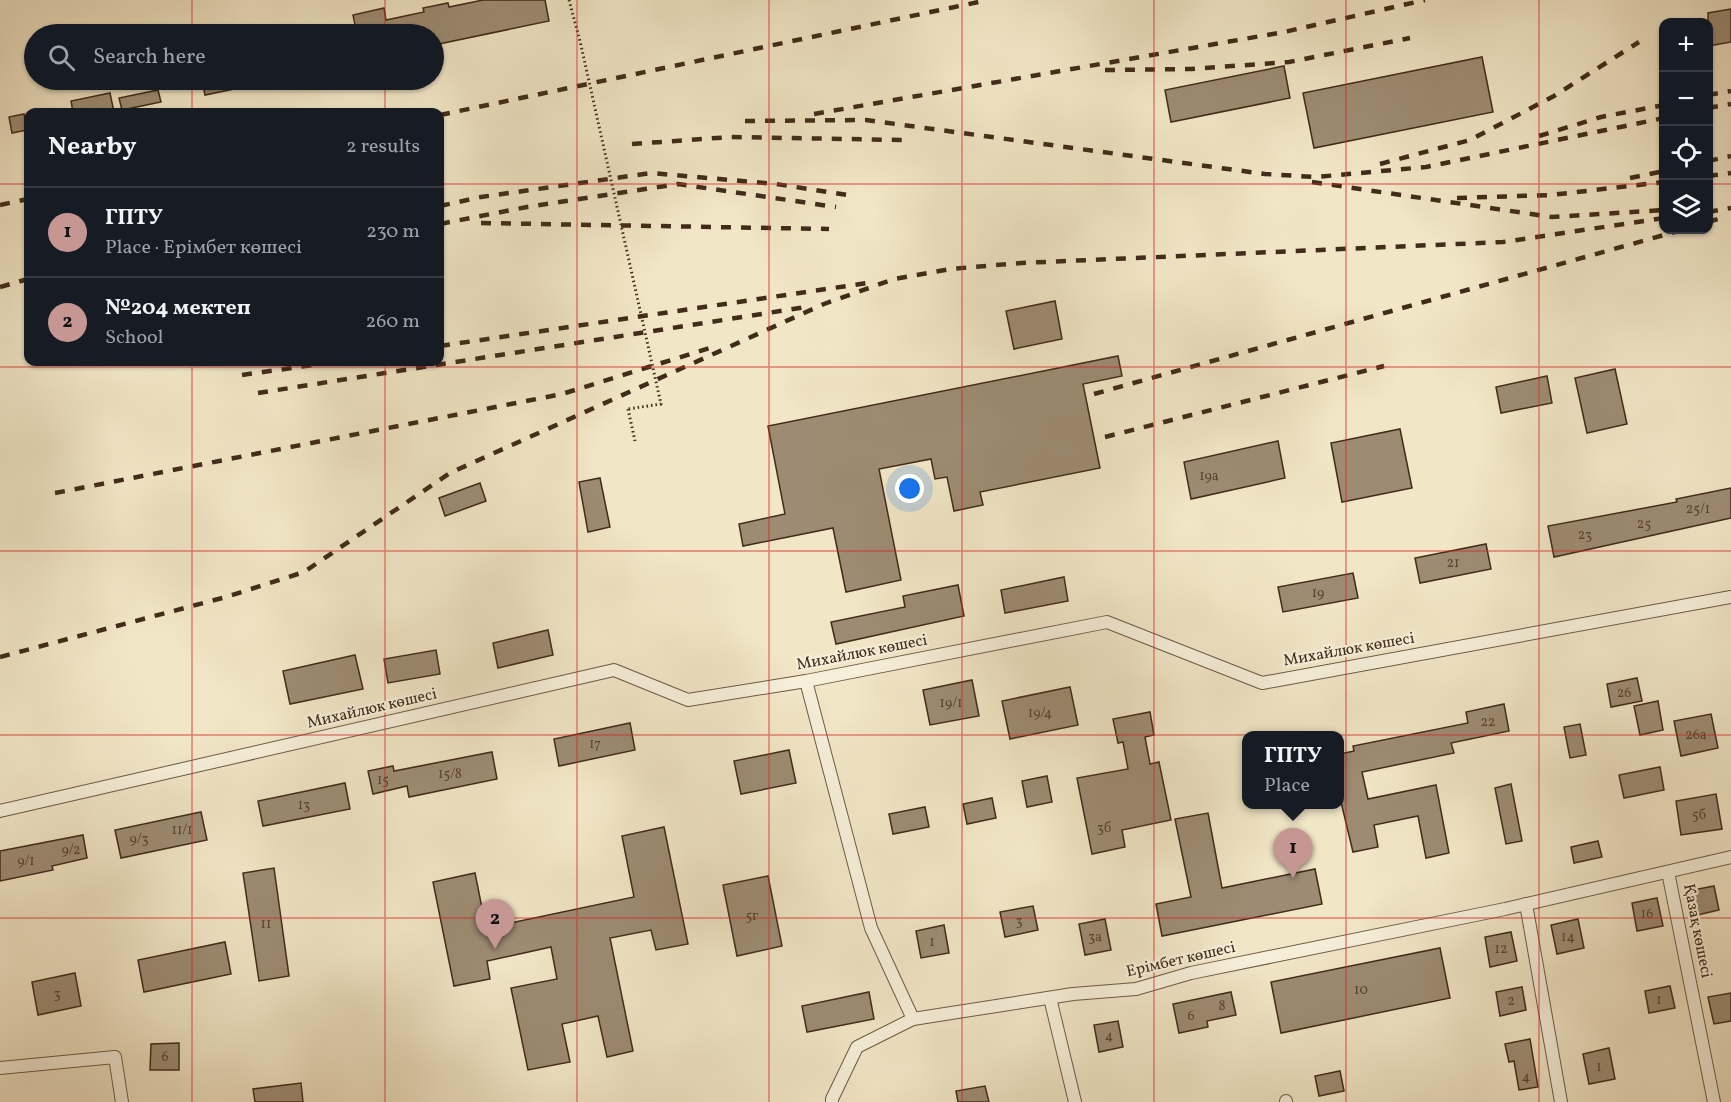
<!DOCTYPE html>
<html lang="en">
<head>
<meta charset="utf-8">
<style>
  :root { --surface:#171b24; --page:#20242c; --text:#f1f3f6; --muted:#9ea1a6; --line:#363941; --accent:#c59692 }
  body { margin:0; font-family:Vollkorn,serif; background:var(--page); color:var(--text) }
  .controls { position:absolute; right:18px; top:18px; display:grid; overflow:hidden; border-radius:12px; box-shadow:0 2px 4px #0004 }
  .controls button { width:54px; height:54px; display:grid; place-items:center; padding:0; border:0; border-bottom:2px solid var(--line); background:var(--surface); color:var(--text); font:30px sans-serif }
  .you { position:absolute; left:910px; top:489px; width:21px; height:21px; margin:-15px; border:4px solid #fff; border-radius:50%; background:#1a73e8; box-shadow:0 0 0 9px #1a73e833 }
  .badge { display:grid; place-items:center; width:39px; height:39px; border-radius:50%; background:var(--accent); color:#111; font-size:20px; font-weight:700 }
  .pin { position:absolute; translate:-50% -50px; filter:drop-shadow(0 2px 3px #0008) }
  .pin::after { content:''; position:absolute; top:32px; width:21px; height:18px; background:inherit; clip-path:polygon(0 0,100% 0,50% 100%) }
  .popup { position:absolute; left:1242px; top:731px; width:102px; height:78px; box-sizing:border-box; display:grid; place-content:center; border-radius:12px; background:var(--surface); filter:drop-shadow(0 2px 4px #0005); font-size:20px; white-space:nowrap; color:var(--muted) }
  .popup b { font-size:22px; color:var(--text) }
  .popup::after { content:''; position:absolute; left:50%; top:100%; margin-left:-12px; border:12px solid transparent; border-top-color:var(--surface) }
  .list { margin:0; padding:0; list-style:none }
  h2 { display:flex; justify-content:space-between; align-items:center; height:78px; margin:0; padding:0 24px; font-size:26px }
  h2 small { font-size:20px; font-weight:400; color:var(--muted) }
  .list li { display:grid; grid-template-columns:39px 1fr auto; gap:18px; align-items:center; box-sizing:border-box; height:90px; padding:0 24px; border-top:2px solid var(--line) }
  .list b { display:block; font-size:22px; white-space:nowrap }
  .list p { margin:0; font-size:20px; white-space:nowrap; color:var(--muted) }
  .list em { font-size:20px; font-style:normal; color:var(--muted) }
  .icon { flex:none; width:33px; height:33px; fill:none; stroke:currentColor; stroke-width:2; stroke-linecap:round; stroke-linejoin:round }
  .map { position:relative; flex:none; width:1731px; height:1102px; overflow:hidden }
  .search { position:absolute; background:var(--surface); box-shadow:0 2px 4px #0004; left:24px; top:24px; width:420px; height:66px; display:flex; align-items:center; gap:15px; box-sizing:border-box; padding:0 21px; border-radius:33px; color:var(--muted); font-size:22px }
  .panel { position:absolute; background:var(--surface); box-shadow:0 2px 4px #0004; left:24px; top:108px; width:420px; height:258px; border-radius:12px }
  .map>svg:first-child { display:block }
</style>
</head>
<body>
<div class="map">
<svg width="1731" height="1102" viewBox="0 0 1731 1102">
  <rect width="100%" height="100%" fill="#f1e6c6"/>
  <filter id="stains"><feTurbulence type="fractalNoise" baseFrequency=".00333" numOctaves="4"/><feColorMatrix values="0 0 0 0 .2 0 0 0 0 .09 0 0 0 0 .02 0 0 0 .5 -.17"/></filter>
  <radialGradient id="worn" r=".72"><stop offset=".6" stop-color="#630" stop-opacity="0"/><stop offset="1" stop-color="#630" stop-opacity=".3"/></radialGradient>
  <g fill="#9d8c73" stroke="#412b19" stroke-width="1.5">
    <polygon points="483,0 545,0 549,21 434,45 434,34 357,34 353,15 384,8 386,20 424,12 423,8 448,3 449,7"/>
    <polygon points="1731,9 1731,42 1708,46 1708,13"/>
    <polygon points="1482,57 1493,112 1314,148 1303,93"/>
    <polygon points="1284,66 1290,98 1171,122 1165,90"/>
    <polygon points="202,80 254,80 254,85 205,95"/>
    <polygon points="158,90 161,102 122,110 119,98"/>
    <polygon points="110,93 114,112 73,112 71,101"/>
    <polygon points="24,114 27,130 12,133 9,117"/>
    <polygon points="1055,301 1062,339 1014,349 1006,311"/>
    <polygon points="1118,356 1122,376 1083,384 1100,468 980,492 983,505 954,511 947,477 935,479 931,459 879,469 901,580 846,592 833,528 743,546 739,524 785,514 768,426"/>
    <polygon points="1615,369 1627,424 1587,433 1575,378"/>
    <polygon points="1547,376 1552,403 1501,413 1496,387"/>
    <polygon points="1400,429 1412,488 1342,502 1331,443"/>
    <polygon points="1278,441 1285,478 1191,499 1184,462"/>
    <polygon points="600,478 610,527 588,532 579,482"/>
    <polygon points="480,483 486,501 445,516 439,498"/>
    <polygon points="1731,488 1731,518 1554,557 1548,526 1677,502 1676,499"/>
    <polygon points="1486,544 1491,569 1420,583 1415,558"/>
    <polygon points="1353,573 1358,598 1283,612 1278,587"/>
    <polygon points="1064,577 1068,601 1005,613 1001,590"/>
    <polygon points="958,585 964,616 836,644 831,622 905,607 903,596"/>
    <polygon points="548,630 553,655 498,668 493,643"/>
    <polygon points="436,650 440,674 388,683 384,659"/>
    <polygon points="355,655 363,689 290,704 283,671"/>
    <polygon points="1637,678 1642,701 1611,707 1607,684"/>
    <polygon points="972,680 979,716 930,725 923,690"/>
    <polygon points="1070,687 1078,725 1010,739 1002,701"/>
    <polygon points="1658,701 1663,730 1640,735 1634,706"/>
    <polygon points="1504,704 1509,731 1451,743 1454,753 1362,772 1368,799 1436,785 1449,853 1426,858 1418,816 1374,825 1378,847 1353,852 1340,798 1340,768 1342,767 1340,754 1354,751 1353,746 1468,723 1466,712"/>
    <polygon points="1150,712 1154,735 1145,737 1150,764 1159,762 1171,820 1122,830 1125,847 1092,854 1077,778 1128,769 1123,742 1118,743 1113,719"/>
    <polygon points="1711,714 1718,748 1681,756 1674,721"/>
    <polygon points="630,723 635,750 559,766 554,739"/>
    <polygon points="1580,724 1586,755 1570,758 1564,727"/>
    <polygon points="789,750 796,783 741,794 734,761"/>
    <polygon points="492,752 497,779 409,797 407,786 373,794 368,771 393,766 394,771"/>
    <polygon points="1660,767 1664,790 1624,798 1619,775"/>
    <polygon points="1047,776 1052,802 1027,807 1022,781"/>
    <polygon points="345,783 350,809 263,826 258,801"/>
    <polygon points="1511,784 1522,841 1506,844 1495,788"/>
    <polygon points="1716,794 1722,829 1681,835 1676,801"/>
    <polygon points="992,798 996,818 967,824 963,804"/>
    <polygon points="925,807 929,827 893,834 889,814"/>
    <polygon points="201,812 207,840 121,858 115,830"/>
    <polygon points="1208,813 1222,888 1315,869 1322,904 1162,936 1156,904 1191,897 1175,819"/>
    <polygon points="664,827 688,944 656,950 651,930 610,938 633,1051 607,1057 598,1016 562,1024 570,1062 528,1070 511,988 557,979 551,947 487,961 490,979 454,986 433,882 475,873 486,928 634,897 622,836"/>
    <polygon points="83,835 87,858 52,866 53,870 0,881 0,851"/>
    <polygon points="1598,841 1602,857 1574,863 1571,847"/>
    <polygon points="274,868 289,976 259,981 243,873"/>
    <polygon points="768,876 782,946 737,956 723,885"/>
    <polygon points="1714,886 1719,910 1693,916 1688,891"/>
    <polygon points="1657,898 1663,926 1637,931 1632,903"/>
    <polygon points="1033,906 1038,930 1005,937 1000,912"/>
    <polygon points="1105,919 1111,950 1085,955 1079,924"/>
    <polygon points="1578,919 1584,948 1557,954 1551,925"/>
    <polygon points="944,925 949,953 921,958 916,931"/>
    <polygon points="1511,932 1517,961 1490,967 1485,937"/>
    <polygon points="225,942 231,974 144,992 138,960"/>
    <polygon points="1440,948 1450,998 1281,1033 1271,982"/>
    <polygon points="75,973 81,1006 38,1015 32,982"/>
    <polygon points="1670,986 1675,1008 1649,1013 1645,991"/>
    <polygon points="1522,987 1526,1010 1500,1016 1496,992"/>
    <polygon points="869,992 874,1019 807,1032 802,1006"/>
    <polygon points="1231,992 1236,1015 1207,1021 1208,1027 1179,1033 1173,1004"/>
    <polygon points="1731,993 1731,1021 1714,1024 1708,997"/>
    <polygon points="1118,1021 1123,1047 1099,1052 1094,1025"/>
    <polygon points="1530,1039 1538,1087 1519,1090 1514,1061 1509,1062 1505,1044"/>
    <polygon points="179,1043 179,1070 150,1070 151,1044"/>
    <polygon points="1609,1048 1615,1079 1589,1084 1583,1054"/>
    <polygon points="1340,1071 1344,1091 1319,1096 1315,1076"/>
    <polygon points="301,1083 303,1102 255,1102 253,1089"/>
    <polygon points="985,1086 989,1102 958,1102 956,1091"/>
  </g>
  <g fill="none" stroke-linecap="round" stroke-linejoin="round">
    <defs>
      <g id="minor">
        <polyline points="806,681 871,928 913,1019 1073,994 1136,989 1191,973 1505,909 1731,857"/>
        <polyline points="0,811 614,670 688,700 806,681 1107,622 1262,683 1731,597"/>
        <polyline points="1668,872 1714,1102"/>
        <polyline points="1526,904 1561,1102"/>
        <polyline points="1050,998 1075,1102"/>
        <polyline points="0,1068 115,1057 122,1102"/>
        <polyline points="1286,1101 1286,1102"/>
        <polyline points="832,1102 832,1099 857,1047 913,1019"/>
      </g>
    </defs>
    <use href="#minor" stroke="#6d5a44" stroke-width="14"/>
    <polyline stroke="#412b19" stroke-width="3" stroke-dasharray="1.5 3" stroke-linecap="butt" points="628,409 635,441"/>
    <use href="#minor" stroke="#f6efda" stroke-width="12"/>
    <g stroke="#412b19" stroke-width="4.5" stroke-dasharray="10 10" stroke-linecap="butt">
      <polyline points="1105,70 1191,69 1289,62 1410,38"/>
      <polyline points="1708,95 1731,91"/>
      <polyline points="1708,108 1731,104"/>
      <polyline points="814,114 1284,32 1425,0"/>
      <polyline points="440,115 988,0"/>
      <polyline points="745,121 866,120 1265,174 1316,177 1426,167 1664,118"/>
      <polyline points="1539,136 1601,117 1664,105"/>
      <polyline points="632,144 731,137 903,140"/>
      <polyline points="1708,161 1731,156"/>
      <polyline points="1380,164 1470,140 1554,96 1639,42"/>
      <polyline points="1708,176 1731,173"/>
      <polyline points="1630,178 1664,171"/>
      <polyline points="1312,182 1552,217 1664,210"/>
      <polyline points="1457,198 1551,195 1664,182"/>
      <polyline points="0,205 28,199"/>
      <polyline points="440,206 481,197 651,173 776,184 848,195"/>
      <polyline points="1708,212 1731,208"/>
      <polyline points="1708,222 1718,219"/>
      <polyline points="481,223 829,229"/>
      <polyline points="440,224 527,207 678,184 836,207"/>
      <polyline points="0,287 28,279"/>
      <polyline points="440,346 867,283"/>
      <polyline points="242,375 334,362"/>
      <polyline points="258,393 806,307"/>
      <polyline points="1094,394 1682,230"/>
      <polyline points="1105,437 1384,366"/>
      <polyline points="55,493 562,394 713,347"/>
      <polyline points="0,657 226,597 304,572 450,473 824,304 894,279 950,269 1021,263 1503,242 1664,218"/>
    </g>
    <polyline stroke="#412b19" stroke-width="3" stroke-dasharray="1.5 3" stroke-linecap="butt" points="569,0 580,41 661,404 628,409"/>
  </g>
  <path fill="none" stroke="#d62828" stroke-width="1.5" stroke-opacity="0.55" d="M192 0V34M385 0V34M577 0V1102M769 0V1102M962 0V1102M1154 0V1102M1346 0V1102M1539 0V1102M192 80V112M385 80V112M0 184H28M440 184H1664M1708 184H1731M192 362V1102M385 362V1102M0 367H1731M0 551H1731M0 735H1731M0 918H1731"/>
  <g text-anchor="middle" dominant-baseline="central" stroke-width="4.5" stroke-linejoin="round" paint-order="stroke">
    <g font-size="14" fill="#584330">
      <text x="1209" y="476">19а</text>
      <text x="1698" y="509">25/1</text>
      <text x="1644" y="524">25</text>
      <text x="1585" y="535">23</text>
      <text x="1453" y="563">21</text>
      <text x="1318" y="593">19</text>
      <text x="1624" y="693">26</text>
      <text x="951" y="703">19/1</text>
      <text x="1040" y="713">19/4</text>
      <text x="1488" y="722">22</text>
      <text x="1696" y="735">26а</text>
      <text x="595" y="744">17</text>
      <text x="450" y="774">15/8</text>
      <text x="383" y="780">15</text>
      <text x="304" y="805">13</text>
      <text x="1699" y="815">5б</text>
      <text x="1104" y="828">3б</text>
      <text x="182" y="830">11/1</text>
      <text x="139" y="839">9/3</text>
      <text x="71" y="850">9/2</text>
      <text x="26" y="861">9/1</text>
      <text x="1647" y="914">16</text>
      <text x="752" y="916">5г</text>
      <text x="1019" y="921">3</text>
      <text x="266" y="924">11</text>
      <text x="1095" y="937">3а</text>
      <text x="1568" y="937">14</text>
      <text x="932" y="942">1</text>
      <text x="1501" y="949">12</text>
      <text x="1361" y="990">10</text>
      <text x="57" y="994">3</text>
      <text x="1659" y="1000">1</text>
      <text x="1511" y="1001">2</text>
      <text x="1222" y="1006">8</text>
      <text x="1191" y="1016">6</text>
      <text x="1109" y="1036">4</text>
      <text x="165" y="1057">6</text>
      <text x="1599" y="1067">1</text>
      <text x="1526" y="1077">4</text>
    </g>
    <g font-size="16" fill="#412b19" stroke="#f6efda">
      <text transform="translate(1349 650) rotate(-10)">Михайлюк көшесі</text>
      <text transform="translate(862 653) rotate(-11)">Михайлюк көшесі</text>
      <text transform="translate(372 709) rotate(-13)">Михайлюк көшесі</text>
      <text transform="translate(1697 931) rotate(79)">Қазақ көшесі</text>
      <text transform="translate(1181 960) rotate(-13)">Ерімбет көшесі</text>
    </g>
  </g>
  <rect width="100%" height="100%" filter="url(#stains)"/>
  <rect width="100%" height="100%" fill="url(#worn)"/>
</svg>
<div class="controls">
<button>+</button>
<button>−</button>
<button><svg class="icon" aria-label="locate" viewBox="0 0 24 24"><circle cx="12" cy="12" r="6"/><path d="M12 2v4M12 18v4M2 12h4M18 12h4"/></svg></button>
<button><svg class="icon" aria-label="layers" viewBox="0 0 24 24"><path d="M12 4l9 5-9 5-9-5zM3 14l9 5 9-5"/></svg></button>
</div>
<div class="you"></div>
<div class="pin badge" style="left:1293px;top:878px">1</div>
<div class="popup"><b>ГПТУ</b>Place</div>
<div class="pin badge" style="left:495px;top:949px">2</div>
<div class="search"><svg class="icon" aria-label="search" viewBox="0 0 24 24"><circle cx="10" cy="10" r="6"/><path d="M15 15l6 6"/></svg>Search here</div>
<section class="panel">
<h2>Nearby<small>2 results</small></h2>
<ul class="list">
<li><span class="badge">1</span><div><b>ГПТУ</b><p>Place · Ерімбет көшесі</p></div><em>230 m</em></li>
<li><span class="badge">2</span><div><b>№204 мектеп</b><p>School</p></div><em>260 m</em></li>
</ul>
</section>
</div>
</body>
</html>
